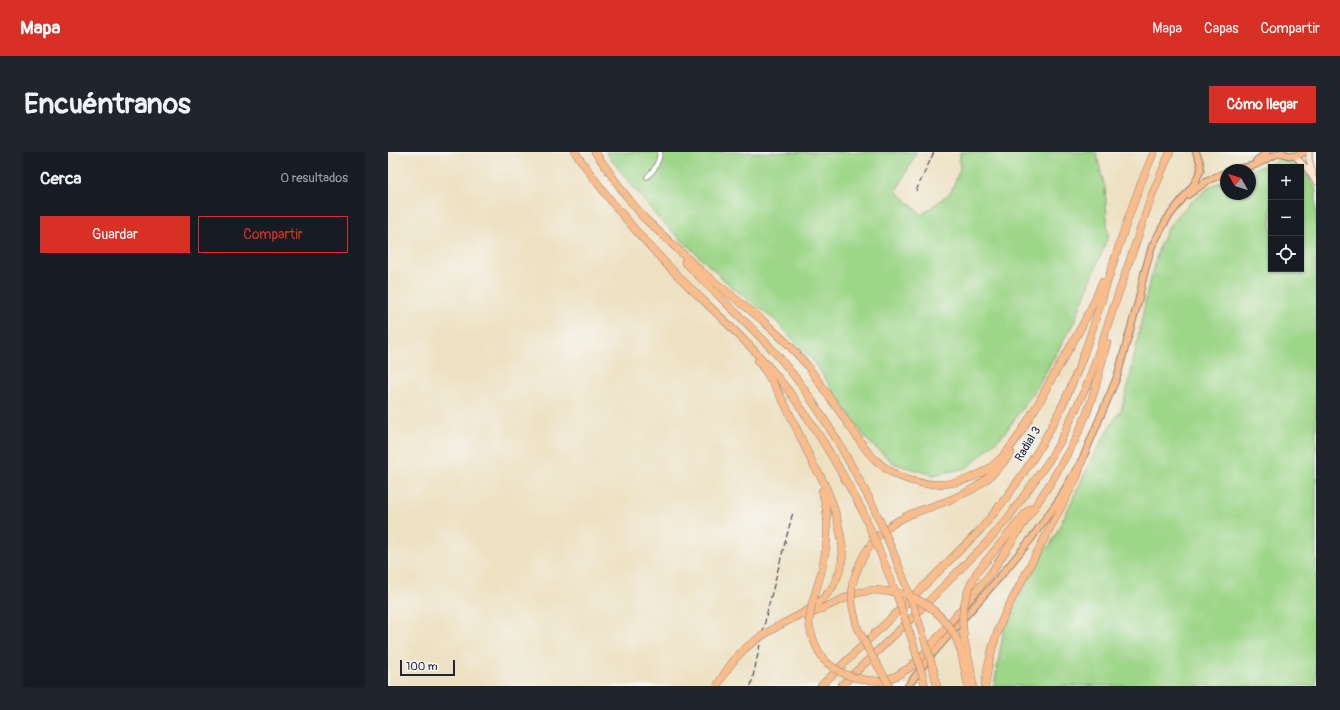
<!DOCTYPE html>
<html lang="es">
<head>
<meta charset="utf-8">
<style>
  :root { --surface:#171b24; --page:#20242c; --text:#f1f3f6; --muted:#9ea1a6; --line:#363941; --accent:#d93025 }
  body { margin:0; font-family:Pangolin,sans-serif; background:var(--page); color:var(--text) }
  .controls { position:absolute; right:12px; top:12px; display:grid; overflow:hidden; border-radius:0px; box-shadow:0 1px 3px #0004 }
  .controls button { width:36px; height:36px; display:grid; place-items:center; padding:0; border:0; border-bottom:1px solid var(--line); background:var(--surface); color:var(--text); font:20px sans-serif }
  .compass { position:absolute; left:832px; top:12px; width:36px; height:36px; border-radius:50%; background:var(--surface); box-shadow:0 1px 3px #0004; rotate:309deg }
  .scale { position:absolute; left:12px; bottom:10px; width:55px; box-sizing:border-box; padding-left:4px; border:2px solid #22223b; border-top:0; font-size:11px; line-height:14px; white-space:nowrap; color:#22223b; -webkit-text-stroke:3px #f6f6f2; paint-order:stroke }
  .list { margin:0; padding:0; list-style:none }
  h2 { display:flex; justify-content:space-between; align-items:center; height:52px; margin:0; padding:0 16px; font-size:17px }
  h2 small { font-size:13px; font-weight:400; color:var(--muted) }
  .actions { display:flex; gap:8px; padding:12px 16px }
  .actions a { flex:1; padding:9px 0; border:1px solid var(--accent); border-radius:0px; text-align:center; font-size:14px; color:var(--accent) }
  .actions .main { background:var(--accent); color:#fff }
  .icon { flex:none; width:22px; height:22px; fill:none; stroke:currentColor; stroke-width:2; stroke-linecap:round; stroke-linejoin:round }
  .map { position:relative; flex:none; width:928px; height:534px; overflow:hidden; border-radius:0px }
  header { display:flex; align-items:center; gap:24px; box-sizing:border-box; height:56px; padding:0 20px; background:var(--accent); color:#fff }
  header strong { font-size:19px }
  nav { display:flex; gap:22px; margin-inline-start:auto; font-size:14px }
  .intro { display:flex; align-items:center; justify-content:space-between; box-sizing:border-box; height:96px; padding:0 24px }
  h1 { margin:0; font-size:28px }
  .button { padding:10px 18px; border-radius:0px; background:var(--accent); color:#fff; font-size:14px; font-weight:700 }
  main { display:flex; gap:24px; padding:0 24px }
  aside { flex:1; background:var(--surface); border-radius:0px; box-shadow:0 1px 3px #0004 }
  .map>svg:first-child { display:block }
</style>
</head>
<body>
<header>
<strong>Mapa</strong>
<nav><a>Mapa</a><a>Capas</a><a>Compartir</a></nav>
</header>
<div class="intro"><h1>Encuéntranos</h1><a class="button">Cómo llegar</a></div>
<main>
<aside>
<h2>Cerca<small>0 resultados</small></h2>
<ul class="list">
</ul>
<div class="actions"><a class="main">Guardar</a><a>Compartir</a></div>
</aside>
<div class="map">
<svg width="928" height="534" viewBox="0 0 928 534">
  <rect width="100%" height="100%" fill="#f6f6f2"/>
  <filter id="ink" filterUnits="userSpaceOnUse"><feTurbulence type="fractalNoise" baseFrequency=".025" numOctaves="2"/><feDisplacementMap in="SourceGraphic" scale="8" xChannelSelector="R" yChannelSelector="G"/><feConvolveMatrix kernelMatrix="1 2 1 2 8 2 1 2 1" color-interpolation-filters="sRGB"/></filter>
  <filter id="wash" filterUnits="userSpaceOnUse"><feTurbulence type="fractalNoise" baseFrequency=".012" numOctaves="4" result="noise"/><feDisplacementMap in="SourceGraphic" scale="16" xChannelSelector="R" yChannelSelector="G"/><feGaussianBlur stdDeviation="0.9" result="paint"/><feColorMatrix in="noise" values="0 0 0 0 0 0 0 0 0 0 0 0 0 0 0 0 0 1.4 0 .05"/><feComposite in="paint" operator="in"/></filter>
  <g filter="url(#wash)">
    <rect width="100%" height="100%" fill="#eee1c2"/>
    <g fill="#9dd688" stroke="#607c62" fill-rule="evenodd">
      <polygon points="217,0 529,0 508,39 534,63 563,40 572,17 572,0 708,0 717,36 720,84 687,168 648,237 615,283 579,316 546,323 507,312 479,288 425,209 388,169 345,136 270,66"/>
      <path d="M895 7 908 10 921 25 928 38V534H606L616 476 657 397 662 394 706 303 721 276 733 258 741 231 761 131 772 92 783 71 801 52 822 35 838 27V42H862V18ZM883 15H913V117H883Z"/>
    </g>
  </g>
  <g filter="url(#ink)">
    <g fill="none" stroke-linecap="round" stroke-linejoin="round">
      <defs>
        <path id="street" d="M259 25C267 18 271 11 272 0"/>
        <g id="secondary">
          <polyline points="921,0 921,8 925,21"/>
          <polyline points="907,4 920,18 928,30"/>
        </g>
        <g id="primary">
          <path d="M893 0C901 5 909 5 916 0"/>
          <polyline points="868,9 879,0"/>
          <polyline points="846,18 867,13 889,2 895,1"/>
          <polyline points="800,43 819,29 838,20"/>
          <polyline points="520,534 540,507 615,421 643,387 670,349 695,306 729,225 750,150 756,122 764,94 779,67 806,32 813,18 812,10 808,0"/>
        </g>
        <g id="highway">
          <path d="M187 0C216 43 249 82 285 119 319 153 358 187 388 223 422 264 449 312 474 358"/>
          <polyline points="207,0 236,41 256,66"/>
          <path d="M254 64 313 119 374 168 400 192 419 213 479 299C483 303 486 307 490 310 524 341 580 339 612 307 630 289 641 265 655 244"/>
          <path d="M297 110C329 144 365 174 395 210 431 253 459 304 485 354"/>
          <path d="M370 209C395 242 408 277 426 314 428 318 432 322 434 327 442 343 450 366 453 385 456 399 455 413 449 426 439 451 414 462 392 473"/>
          <path d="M653 246C674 207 699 171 714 130"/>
          <polyline points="589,420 641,357"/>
          <path d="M464 433C473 401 489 377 521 363 539 355 558 351 575 342 595 333 610 318 623 301"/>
          <path d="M424 451C436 415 446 377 434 339"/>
          <polyline points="464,452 469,474"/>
          <polyline points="418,464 468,441 486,438 496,439"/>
          <path d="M421 471C423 485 428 496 436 508"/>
          <polyline points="577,493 582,511 585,534"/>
          <polyline points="573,499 580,534"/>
          <polyline points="546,520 549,534"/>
          <polyline points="478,528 493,529 508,524 521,516 535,503 603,421 663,330 688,286 699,261 707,237 719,191"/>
          <path d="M433 534C475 492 519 452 560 410 570 399 582 389 592 378 623 342 650 303 671 260 695 213 709 162 725 112 737 74 750 36 766 0"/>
          <polyline points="453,534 525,465 601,388 620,366 660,310 672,290 700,231 764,43 782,0"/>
          <path d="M597 534C600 508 607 483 618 459L689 325 695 306"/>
        </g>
      </defs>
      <use href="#street" stroke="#88827e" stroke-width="5.5"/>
      <use href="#secondary" stroke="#88827e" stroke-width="7"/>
      <use href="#primary" stroke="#88827e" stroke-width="8"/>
      <use href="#highway" stroke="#88827e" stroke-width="8"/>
      <use href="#street" stroke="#fff" stroke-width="4"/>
      <use href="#secondary" stroke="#fde4d1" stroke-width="5.5"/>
      <use href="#primary" stroke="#fabc8b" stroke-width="6"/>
      <use href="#highway" stroke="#fabc8b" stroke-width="7"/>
      <g stroke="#22223b" stroke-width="1" stroke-dasharray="6 3" stroke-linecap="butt">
        <polyline points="528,39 546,0"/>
        <polyline points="363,534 380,456 405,360"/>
      </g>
      <defs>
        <g id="highway-bridge">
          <path d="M485 354C510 408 530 462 546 520"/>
          <path d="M474 358C499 416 522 473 537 534"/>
          <path d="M496 439C502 440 509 440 515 442 535 447 556 464 566 482 569 487 570 493 573 499"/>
          <polyline points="464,452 464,433"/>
          <polyline points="421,471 424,451"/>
          <polyline points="469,474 481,499 502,534"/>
          <path d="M577 493C572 463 574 447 589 420"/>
          <path d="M436 508C449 520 461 525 478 528"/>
          <path d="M329 534C347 502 358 493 390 474"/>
        </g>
      </defs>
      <use href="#highway-bridge" stroke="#88827e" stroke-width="8" stroke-linecap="butt"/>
      <use href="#highway-bridge" stroke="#fabc8b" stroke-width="7"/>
    </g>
  </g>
  <g text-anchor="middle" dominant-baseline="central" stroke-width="3" stroke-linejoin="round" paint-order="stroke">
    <g font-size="12" fill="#22223b" stroke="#f6f6f2">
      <text transform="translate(640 292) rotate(-59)">Radial 3</text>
    </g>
  </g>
</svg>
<div class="controls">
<button>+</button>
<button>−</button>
<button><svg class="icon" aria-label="locate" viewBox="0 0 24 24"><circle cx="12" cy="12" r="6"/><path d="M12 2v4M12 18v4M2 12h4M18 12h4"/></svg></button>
</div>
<svg class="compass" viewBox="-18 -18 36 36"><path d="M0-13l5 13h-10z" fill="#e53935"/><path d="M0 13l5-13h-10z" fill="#9ea1a6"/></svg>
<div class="scale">100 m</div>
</div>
</main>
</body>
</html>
